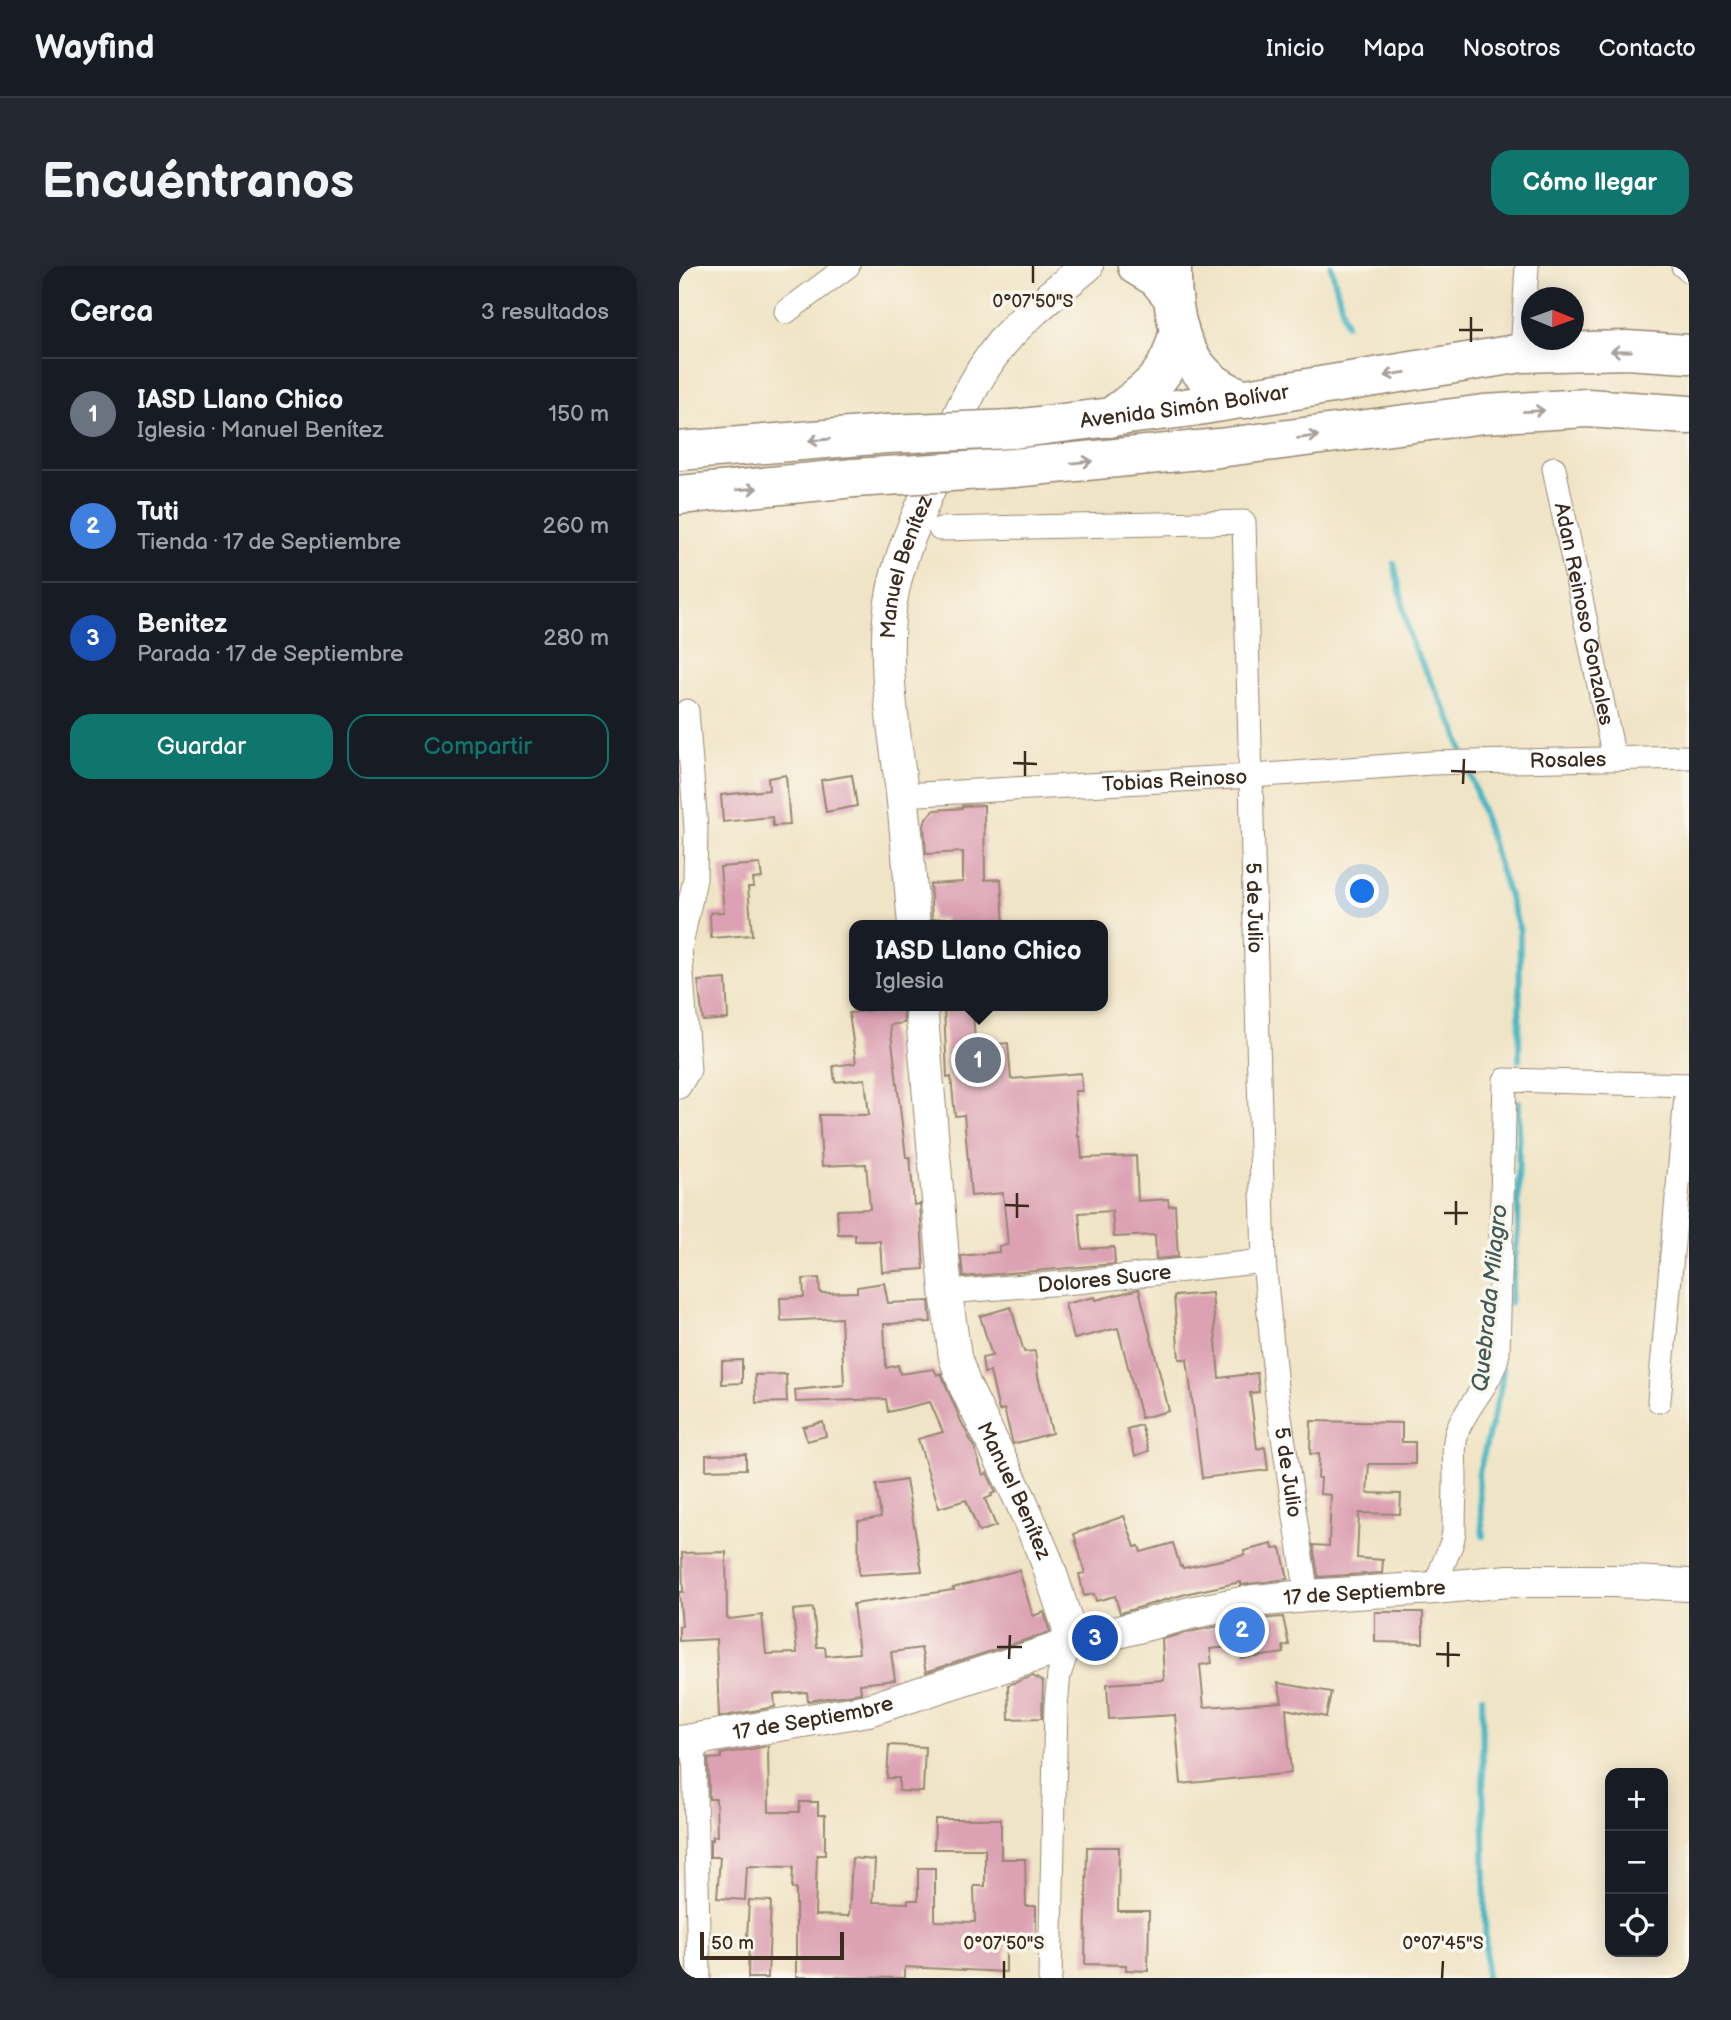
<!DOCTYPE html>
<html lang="es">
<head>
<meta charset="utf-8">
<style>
  :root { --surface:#171b24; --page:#242831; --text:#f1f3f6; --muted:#9ea1a6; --line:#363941; --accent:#0f766e }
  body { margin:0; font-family:"Balsamiq Sans",sans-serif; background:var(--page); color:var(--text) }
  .controls { position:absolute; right:21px; bottom:21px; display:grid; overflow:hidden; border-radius:14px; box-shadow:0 4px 18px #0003 }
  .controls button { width:63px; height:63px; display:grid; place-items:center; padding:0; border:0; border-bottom:2px solid var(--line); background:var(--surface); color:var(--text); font:35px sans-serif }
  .compass { position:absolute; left:842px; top:21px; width:63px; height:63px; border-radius:50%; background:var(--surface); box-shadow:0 4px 18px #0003; rotate:91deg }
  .scale { position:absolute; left:21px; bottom:18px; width:144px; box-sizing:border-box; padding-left:7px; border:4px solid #3b2a1e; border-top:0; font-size:19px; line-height:24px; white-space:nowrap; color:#3b2a1e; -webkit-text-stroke:5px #fbf7ec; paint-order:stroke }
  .you { position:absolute; left:684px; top:626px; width:24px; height:24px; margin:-18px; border:5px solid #fff; border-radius:50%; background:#1a73e8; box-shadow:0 0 0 10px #1a73e833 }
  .badge { display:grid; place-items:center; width:46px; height:46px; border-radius:50%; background:var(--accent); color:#fff; font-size:23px; font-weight:700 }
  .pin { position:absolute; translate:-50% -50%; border:4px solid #fff; box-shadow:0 2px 7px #0006 }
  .popup { position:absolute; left:170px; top:654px; width:259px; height:91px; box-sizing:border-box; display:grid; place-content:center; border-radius:14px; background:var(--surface); filter:drop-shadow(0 2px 5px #0005); font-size:23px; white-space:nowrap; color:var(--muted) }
  .popup b { font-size:26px; color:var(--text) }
  .popup::after { content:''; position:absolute; left:50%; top:100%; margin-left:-14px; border:14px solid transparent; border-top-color:var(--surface) }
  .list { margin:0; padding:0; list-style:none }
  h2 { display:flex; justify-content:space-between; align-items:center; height:91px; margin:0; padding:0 28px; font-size:30px }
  h2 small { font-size:23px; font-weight:400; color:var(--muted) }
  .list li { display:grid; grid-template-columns:46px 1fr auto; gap:21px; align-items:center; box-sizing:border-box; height:112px; padding:0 28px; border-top:2px solid var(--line) }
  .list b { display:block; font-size:26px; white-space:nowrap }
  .list p { margin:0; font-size:23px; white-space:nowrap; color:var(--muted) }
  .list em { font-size:23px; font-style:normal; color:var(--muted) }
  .actions { display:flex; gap:14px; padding:21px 28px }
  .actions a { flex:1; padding:16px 0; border:2px solid var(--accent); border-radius:21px; text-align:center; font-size:24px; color:var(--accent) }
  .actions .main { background:var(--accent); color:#fff }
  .icon { flex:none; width:38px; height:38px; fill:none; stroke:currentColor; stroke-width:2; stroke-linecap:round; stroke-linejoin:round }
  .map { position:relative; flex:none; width:1010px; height:1712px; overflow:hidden; border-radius:21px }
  header { display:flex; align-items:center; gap:42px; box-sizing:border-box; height:98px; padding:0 35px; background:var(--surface); border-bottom:2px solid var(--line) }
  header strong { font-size:33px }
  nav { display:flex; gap:38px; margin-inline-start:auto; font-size:24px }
  .intro { display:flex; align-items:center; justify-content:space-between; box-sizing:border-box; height:168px; padding:0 42px }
  h1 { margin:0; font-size:49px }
  .button { padding:18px 32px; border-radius:21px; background:var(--accent); color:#fff; font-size:24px; font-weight:700 }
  main { display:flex; gap:42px; padding:0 42px }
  aside { flex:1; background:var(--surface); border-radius:21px; box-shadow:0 4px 18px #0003 }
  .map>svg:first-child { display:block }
</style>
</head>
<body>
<header>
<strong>Wayfind</strong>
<nav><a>Inicio</a><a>Mapa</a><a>Nosotros</a><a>Contacto</a></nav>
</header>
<div class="intro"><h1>Encuéntranos</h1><a class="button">Cómo llegar</a></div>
<main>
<aside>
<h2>Cerca<small>3 resultados</small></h2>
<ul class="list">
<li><span class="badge" style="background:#6b7280">1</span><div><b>IASD Llano Chico</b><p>Iglesia · Manuel Benítez</p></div><em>150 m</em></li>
<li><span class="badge" style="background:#3f7fe0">2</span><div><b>Tuti</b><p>Tienda · 17 de Septiembre</p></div><em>260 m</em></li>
<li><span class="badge" style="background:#1a4fb4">3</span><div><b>Benitez</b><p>Parada · 17 de Septiembre</p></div><em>280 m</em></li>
</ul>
<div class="actions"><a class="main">Guardar</a><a>Compartir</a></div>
</aside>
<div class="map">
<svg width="1010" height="1712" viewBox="0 0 1010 1712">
  <rect width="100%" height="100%" fill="#fbf7ec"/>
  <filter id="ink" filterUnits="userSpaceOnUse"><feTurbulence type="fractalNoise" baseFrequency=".0143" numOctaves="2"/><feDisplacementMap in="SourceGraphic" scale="14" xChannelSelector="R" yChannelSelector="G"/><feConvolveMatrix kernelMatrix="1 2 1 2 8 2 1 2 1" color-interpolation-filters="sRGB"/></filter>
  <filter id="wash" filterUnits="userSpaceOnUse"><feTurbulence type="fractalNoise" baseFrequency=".00686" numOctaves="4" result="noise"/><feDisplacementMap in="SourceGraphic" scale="28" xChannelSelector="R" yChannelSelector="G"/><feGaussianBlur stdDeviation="1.57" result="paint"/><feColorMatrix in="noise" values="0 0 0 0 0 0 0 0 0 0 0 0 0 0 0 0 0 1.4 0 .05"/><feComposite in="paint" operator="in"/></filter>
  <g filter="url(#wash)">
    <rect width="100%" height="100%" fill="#f0e4c6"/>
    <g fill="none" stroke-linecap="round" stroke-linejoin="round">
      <g stroke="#48b6c3" stroke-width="6">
        <polyline points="652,0 667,58"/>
        <polyline points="715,297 732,376 777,464 785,491"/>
        <polyline points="789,501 841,665 840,794"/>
        <polyline points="831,1037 839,965 840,836"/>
        <polyline points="804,1270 799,1210 822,1120 824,1103"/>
        <polyline points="803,1431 807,1712"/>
      </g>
    </g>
    <g id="blocks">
      <g fill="#dca2b4">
        <polygon points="107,509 111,559 94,560 93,551 44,556 42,529 90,524 89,512"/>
        <polygon points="173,509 178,540 147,546 142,514"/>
        <polygon points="305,539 306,614 322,613 325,659 266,659 266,652 253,653 251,618 284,616 284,586 247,588 245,560 247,552 256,544 283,542 283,540"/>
        <polygon points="81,598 83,612 74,613 75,621 69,621 73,669 32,672 31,647 45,646 41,601"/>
        <polygon points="47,713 49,753 24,755 19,715"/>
        <polygon points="224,740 225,757 211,759 227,891 231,891 235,939 241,938 245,1003 203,1006 201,975 176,975 176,968 159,968 158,944 191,943 187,898 143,900 140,849 190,849 186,813 156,816 154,800 177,797 170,747"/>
        <polygon points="265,740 294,740 296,780 329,777 332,813 402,807 403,825 396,825 399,871 401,871 403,892 457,890 459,935 489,933 490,940 496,939 499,991 477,993 476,969 435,971 433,945 400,947 403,983 435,981 436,998 284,1011 282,990 320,986 320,980 329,979 324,927 292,930 285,849 276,850 272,811 268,812"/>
        <polygon points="140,1012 141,1027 178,1026 178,1021 205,1017 209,1037 250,1035 252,1056 205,1058 207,1102 219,1099 221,1108 255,1103 258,1109 262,1107 281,1153 296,1183 304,1209 308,1207 317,1226 312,1228 313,1230 306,1233 317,1260 300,1266 287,1234 260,1242 239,1173 264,1166 251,1136 209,1146 207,1133 117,1136 116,1124 165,1119 162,1052 102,1055 101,1032 125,1031 124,1013"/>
        <polygon points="460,1023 490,1145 462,1152 439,1062 395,1073 386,1038 416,1031 417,1034"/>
        <polygon points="533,1027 540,1112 578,1107 580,1126 571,1127 576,1166 578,1183 586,1181 589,1204 523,1212 508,1093 500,1093 495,1030"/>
        <polygon points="332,1041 345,1086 356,1085 359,1110 373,1167 334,1178 325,1143 320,1145 311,1106 305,1107 303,1092 313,1090 301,1050"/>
        <polygon points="63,1094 63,1117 43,1118 43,1095"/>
        <polygon points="107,1108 108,1136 77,1137 76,1109"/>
        <polygon points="632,1155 723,1157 723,1176 736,1176 736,1198 690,1198 688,1227 722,1228 721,1248 680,1247 678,1292 704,1294 703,1307 639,1311 634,1279 650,1280 652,1229 641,1228 642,1212 639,1212 640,1188 631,1188"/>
        <polygon points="144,1156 147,1170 128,1175 124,1161"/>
        <polygon points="462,1159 470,1185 456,1190 448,1163"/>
        <polygon points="67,1188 67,1203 27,1204 27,1189"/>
        <polygon points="227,1214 243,1305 180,1309 179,1255 202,1251 197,1219"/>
        <polygon points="445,1250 456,1281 460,1280 462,1286 494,1277 501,1300 503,1300 504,1302 566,1289 565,1285 593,1278 594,1283 602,1282 609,1313 562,1319 562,1316 510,1327 441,1347 436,1330 417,1335 415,1328 405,1330 400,1308 406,1307 395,1268"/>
        <polygon points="47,1286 48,1351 50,1353 83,1349 87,1388 118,1387 114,1344 134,1342 138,1381 146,1381 147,1390 180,1387 174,1338 275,1324 274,1322 340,1304 354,1350 365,1346 371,1366 247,1406 242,1382 212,1386 216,1414 181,1418 182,1427 129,1435 128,1426 95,1428 96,1441 40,1451 37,1373 0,1375 0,1360 3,1360 0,1326 4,1326 3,1287"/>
        <polygon points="696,1346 744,1346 744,1377 696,1376"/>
        <polygon points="604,1351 610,1379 604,1380 605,1387 563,1393 561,1380 531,1383 533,1397 521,1399 525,1441 603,1436 599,1417 652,1426 647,1451 607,1443 612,1507 502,1518 496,1449 430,1453 428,1418 485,1414 483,1373 519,1364 577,1353"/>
        <polygon points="354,1410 364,1416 363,1452 330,1453 329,1419"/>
        <polygon points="210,1479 246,1481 244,1526 220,1525 220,1512 208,1512"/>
        <polygon points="89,1480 90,1546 120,1546 121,1536 139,1536 139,1549 146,1549 146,1589 138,1589 136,1649 170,1650 173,1592 196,1594 194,1636 229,1637 229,1634 239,1634 239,1602 256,1602 256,1655 296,1656 295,1620 306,1620 306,1583 255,1583 256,1553 322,1553 322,1593 346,1593 347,1640 357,1640 357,1676 327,1675 327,1706 226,1701 226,1712 117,1711 117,1623 113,1623 114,1601 68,1600 66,1634 38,1632 41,1591 31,1591 31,1573 34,1574 34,1570 38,1570 37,1533 30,1533 29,1493 42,1492 42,1488"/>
        <polygon points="408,1581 440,1581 439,1645 470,1645 469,1705 447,1704 447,1699 406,1698"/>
        <polygon points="70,1634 92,1635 89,1712 69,1712 70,1672 68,1672"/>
      </g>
    </g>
  </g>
  <g filter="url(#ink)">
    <use href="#blocks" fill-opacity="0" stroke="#968772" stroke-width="2"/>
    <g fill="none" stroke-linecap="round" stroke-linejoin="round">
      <defs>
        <g id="street">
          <polyline points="1004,0 1010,5"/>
          <polyline points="107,46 169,0"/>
          <polyline points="843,87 848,0"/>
          <path id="s1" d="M875 202 935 492"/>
          <path id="s2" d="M261 263 565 256 585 995 598 1131 628 1330"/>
          <path id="s3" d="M223 529 573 510 752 497 1010 491"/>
          <polyline points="0,821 10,804 1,683 16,613 17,562 8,445"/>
          <path id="s4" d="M267 1026 398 1016 585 995"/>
          <polyline points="980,1135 1008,819"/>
          <path d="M755 1322 773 1276 775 1266C775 1248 776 1230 776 1212 776 1196 773 1179 779 1163 790 1136 814 1116 819 1087L826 814 1010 819"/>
          <polyline points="15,1474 20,1712"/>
          <polyline points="371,1712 377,1440 380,1409 390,1379"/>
        </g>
        <g id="secondary">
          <path id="s5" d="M235 659C231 615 228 571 223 527 216 469 205 411 210 352 214 303 235 260 253 216 272 168 289 119 322 78 347 48 378 25 408 0"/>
          <path id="s6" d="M242 740 267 1026 276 1091 286 1120 342 1235 368 1296 389 1360 390 1379"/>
          <path id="s7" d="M0 1476 189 1444 390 1379 515 1346 574 1335 628 1330 755 1322 829 1315H935L1010 1319"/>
        </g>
        <g id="highway">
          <polyline points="458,0 478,12 493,30"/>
          <path d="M493 0C492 46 500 96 542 122 549 127 559 130 567 133"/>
          <path d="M431 152C469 123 490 113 500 63"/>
          <path id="s8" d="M334 163 506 142 843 87 947 84 1010 88"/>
          <polyline points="0,185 208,168"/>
          <polyline points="335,202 540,182 805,148 908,142 1010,149"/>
          <polyline points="0,229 175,212"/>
        </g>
      </defs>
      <use href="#street" stroke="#968772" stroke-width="25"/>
      <use href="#secondary" stroke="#968772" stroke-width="34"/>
      <use href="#highway" stroke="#968772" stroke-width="41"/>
      <use href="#street" stroke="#fff" stroke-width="23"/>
      <use href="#secondary" stroke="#fff" stroke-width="32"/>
      <use href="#highway" stroke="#fff" stroke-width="38"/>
      <defs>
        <g id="highway-bridge">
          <polyline points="208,168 334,163"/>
          <polyline points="175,212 335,202"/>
        </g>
      </defs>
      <use href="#highway-bridge" stroke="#968772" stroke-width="41" stroke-linecap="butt"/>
      <use href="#highway-bridge" stroke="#fff" stroke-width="38"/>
    </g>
    <defs><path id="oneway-shaft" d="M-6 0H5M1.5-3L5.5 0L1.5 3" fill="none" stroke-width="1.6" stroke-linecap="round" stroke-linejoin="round" transform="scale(1.75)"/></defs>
    <g stroke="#a79f9a">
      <use href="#oneway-shaft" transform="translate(942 85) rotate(180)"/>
      <use href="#oneway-shaft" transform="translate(716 108) rotate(171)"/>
      <use href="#oneway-shaft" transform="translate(855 145) rotate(-3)"/>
      <use href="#oneway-shaft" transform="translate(629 171) rotate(-7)"/>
      <use href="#oneway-shaft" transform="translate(140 174) rotate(175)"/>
      <use href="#oneway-shaft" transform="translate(403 196) rotate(-6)"/>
      <use href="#oneway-shaft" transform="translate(68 223) rotate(-5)"/>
    </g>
  </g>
  <path fill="none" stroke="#3b2a1e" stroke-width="2.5" d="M354 17V0M780 64H804M792 76V51M334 497 358 498M772 505 797 506M346 510V485M784 518 785 493M326 939 350 940M765 947H789M338 952V927M777 959V935M318 1381H343M757 1388 781 1389M330 1393 331 1369M769 1401V1376M325 1712V1695M763 1712 764 1695"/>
  <g text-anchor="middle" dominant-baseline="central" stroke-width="7" stroke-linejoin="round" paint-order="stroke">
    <g font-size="21" fill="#3b2a1e" stroke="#fbf7ec">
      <text stroke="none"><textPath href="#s8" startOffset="173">Avenida Simón Bolívar</textPath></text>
      <text stroke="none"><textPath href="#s5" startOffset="362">Manuel Benítez</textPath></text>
      <text stroke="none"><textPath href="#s1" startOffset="149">Adan Reinoso Gonzales</textPath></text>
      <text stroke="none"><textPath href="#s3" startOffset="667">Rosales</textPath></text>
      <text stroke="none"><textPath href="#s3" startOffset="273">Tobias Reinoso</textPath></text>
      <text stroke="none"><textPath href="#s2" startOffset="690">5 de Julio</textPath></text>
      <text stroke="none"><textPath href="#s4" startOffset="159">Dolores Sucre</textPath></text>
      <text stroke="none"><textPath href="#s2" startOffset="1256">5 de Julio</textPath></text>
      <text stroke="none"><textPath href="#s6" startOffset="499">Manuel Benítez</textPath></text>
      <text stroke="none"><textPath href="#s7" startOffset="704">17 de Septiembre</textPath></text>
      <text stroke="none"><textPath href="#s7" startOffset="136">17 de Septiembre</textPath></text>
    </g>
    <g font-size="23" font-style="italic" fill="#405b58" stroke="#fbf7ec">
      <text transform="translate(811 1032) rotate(-84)">Quebrada Milagro</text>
    </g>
  </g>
  <g font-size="18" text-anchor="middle" fill="#3b2a1e" stroke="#fbf7ec" stroke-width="7" stroke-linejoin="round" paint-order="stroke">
    <text x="354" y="41">0°07'50"S</text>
    <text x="325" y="1683">0°07'50"S</text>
    <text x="764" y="1683">0°07'45"S</text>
  </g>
</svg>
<div class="controls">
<button>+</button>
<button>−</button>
<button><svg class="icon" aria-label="locate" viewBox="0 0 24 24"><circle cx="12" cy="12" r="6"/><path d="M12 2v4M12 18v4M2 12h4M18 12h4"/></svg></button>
</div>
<svg class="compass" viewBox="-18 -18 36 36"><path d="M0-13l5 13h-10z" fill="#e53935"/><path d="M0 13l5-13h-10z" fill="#9ea1a6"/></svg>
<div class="scale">50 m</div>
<div class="you"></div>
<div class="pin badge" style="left:299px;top:794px;background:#6b7280">1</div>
<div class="popup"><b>IASD Llano Chico</b>Iglesia</div>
<div class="pin badge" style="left:563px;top:1364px;background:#3f7fe0">2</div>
<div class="pin badge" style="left:416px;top:1372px;background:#1a4fb4">3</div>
</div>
</main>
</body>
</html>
